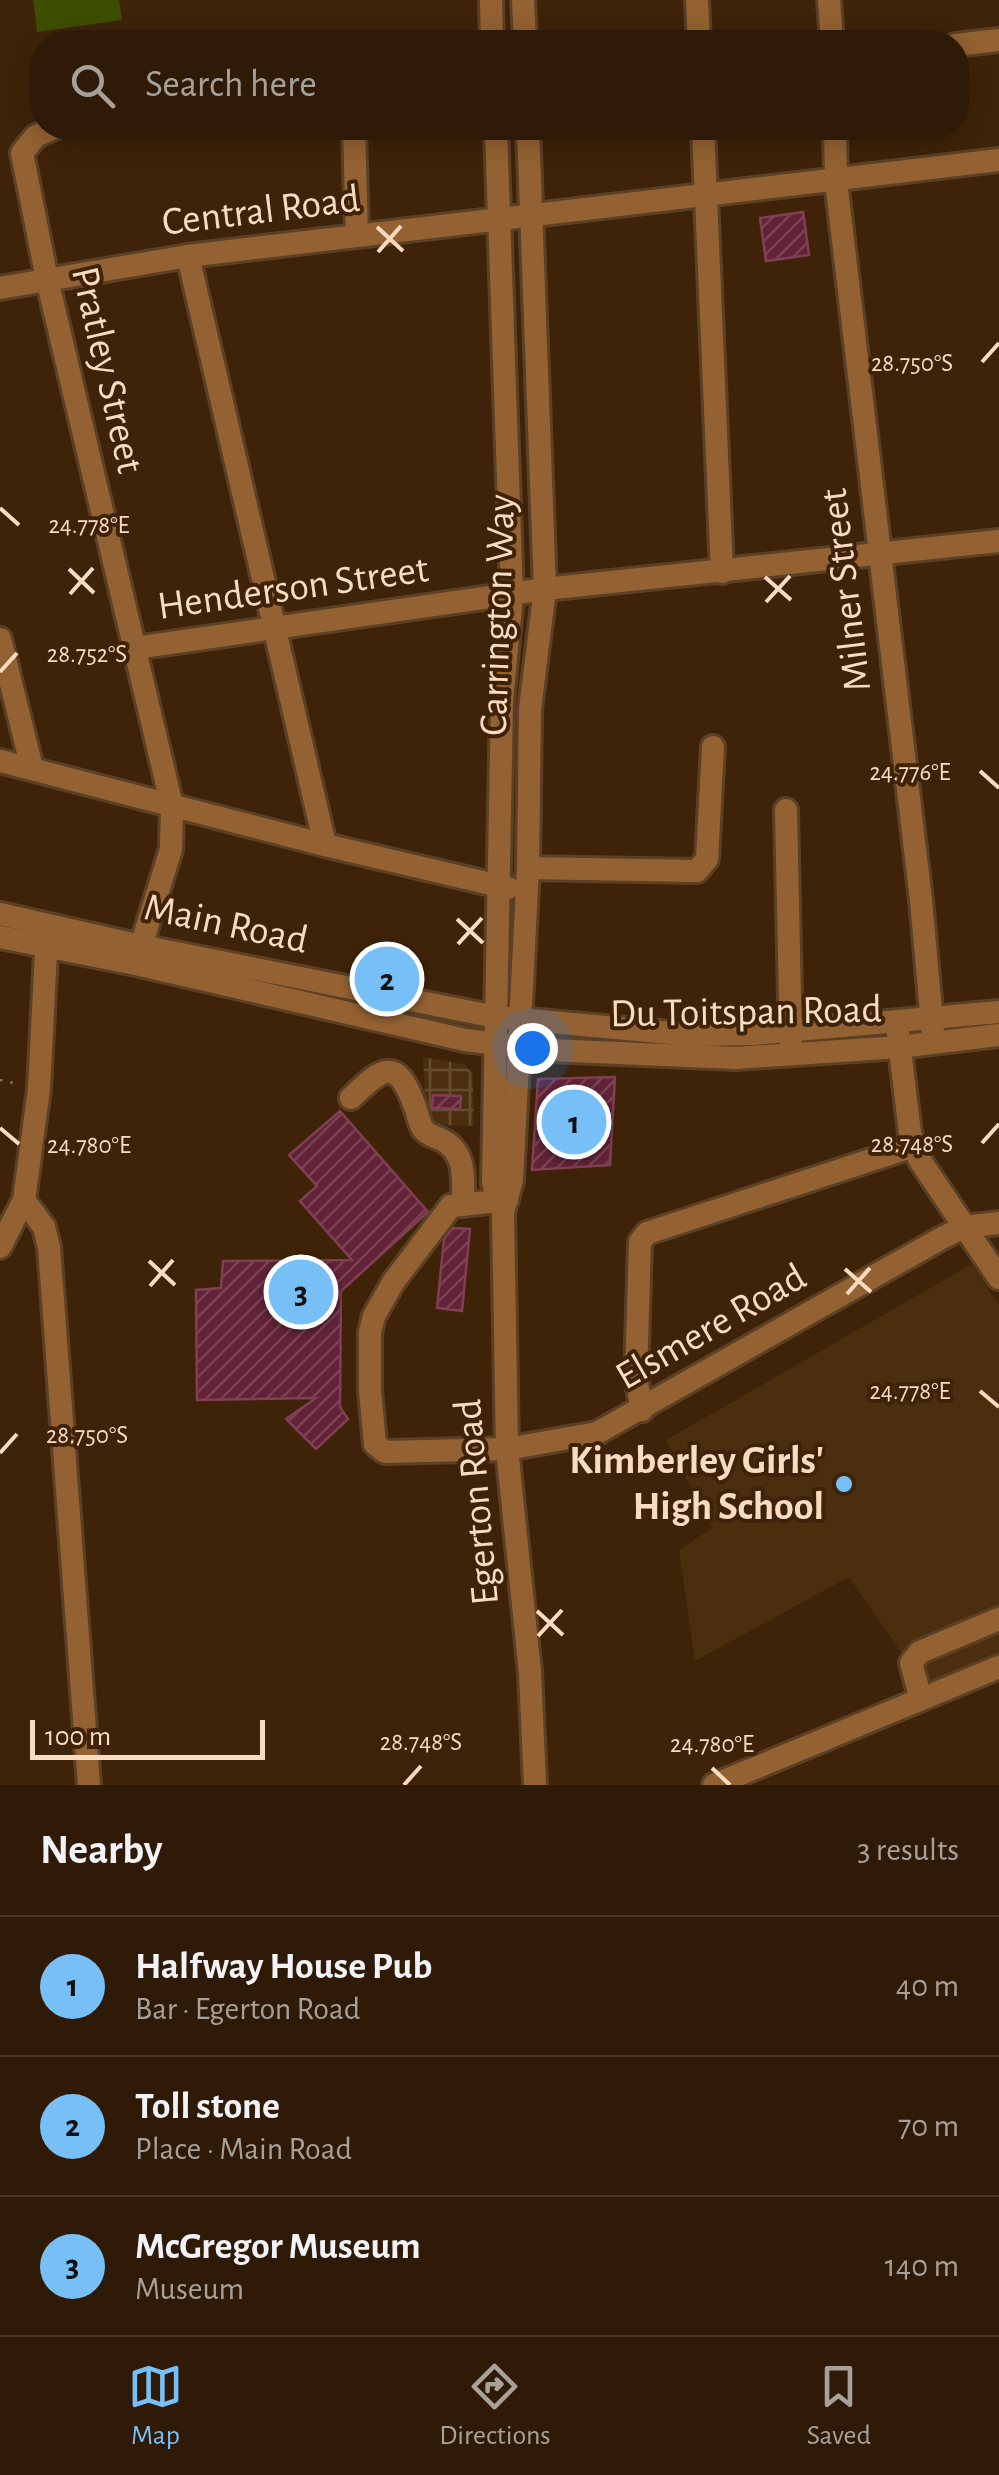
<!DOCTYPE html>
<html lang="en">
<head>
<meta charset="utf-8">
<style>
  :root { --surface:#2e1a06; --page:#3a2714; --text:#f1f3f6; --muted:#a7a19b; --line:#493828; --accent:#77c0f7 }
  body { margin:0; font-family:"Alegreya Sans",sans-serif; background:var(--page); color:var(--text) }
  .scale { position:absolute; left:30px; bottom:25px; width:235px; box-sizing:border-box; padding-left:10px; border:5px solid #f9dbc2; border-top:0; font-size:28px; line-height:35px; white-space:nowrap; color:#f9dbc2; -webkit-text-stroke:8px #3e2308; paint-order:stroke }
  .you { position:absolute; left:532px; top:1048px; width:35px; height:35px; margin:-25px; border:8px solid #fff; border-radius:50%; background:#1a73e8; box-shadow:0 0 0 15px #1a73e833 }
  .badge { display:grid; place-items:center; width:65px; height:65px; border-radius:50%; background:var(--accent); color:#111; font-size:32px; font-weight:700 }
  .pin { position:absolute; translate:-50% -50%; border:5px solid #fff; box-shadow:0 2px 10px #0006 }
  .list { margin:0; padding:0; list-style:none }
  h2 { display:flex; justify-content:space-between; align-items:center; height:130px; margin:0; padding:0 40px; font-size:42px }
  h2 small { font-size:32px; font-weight:400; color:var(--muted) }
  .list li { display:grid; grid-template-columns:65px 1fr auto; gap:30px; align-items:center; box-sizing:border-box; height:140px; padding:0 40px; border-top:2px solid var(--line) }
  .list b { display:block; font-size:38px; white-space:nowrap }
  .list p { margin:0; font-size:32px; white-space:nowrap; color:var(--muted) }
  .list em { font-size:32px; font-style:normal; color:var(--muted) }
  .icon { flex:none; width:55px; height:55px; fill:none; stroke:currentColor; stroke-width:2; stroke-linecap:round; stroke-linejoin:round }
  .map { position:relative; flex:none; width:999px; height:1785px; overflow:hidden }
  .search { position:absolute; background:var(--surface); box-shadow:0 5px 25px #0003; left:30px; right:30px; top:30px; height:110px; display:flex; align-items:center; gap:25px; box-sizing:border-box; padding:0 35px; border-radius:40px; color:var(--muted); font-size:38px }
  .sheet { height:550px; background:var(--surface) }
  nav { display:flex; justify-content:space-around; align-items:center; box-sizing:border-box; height:140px; border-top:2px solid var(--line); background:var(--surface); font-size:28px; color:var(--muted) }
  nav a { display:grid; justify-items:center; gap:5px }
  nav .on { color:var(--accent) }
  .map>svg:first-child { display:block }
</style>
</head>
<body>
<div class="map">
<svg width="999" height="1785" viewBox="0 0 999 1785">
  <defs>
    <pattern id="industrial-grid" width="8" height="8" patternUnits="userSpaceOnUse" patternTransform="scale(2.5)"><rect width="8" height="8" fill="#4b2e0e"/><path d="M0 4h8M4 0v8" fill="none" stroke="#664c2f"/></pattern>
    <pattern id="building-hatch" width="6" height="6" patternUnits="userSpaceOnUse" patternTransform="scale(2.5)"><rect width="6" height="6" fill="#622338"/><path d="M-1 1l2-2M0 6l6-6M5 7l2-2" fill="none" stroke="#794253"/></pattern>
  </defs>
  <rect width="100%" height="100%" fill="#3e2308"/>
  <polygon fill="#4b2e0e" points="972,1264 999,1305 999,1661 927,1690 849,1577 695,1661 679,1550 712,1528 666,1440"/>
  <polygon fill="url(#industrial-grid)" points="423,1057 464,1064 473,1074 474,1126 426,1125"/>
  <polygon fill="#3d4e00" points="33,0 119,0 122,20 37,32"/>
  <g fill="url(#building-hatch)" stroke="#813f53" stroke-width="2.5">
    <polygon points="803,212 809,255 766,261 760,218"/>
    <polygon points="615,1077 610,1165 532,1170 538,1079"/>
    <polygon points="433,1095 461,1096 460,1109 432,1108"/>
    <polygon points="340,1111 428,1212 341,1291 340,1407 348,1419 316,1449 286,1419 316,1398 197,1400 196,1290 221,1288 223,1261 352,1260 300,1201 317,1186 289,1155"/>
    <polygon points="453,1228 470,1229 462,1311 437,1308 444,1239"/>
  </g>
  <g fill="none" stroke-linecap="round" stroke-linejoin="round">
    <defs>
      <g id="minor">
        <polyline points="491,0 492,42"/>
        <polyline points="523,0 525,42"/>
        <polyline points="697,0 699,42"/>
        <polyline points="829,0 832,42"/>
        <polyline points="956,45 999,40"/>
        <polyline points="54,128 36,136 22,153 47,279 172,806 171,849 138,956"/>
        <polyline points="354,128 357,235"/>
        <polyline points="496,128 512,595 502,702 493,1183 503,1212"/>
        <polyline points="528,128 545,589 530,709 528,868 512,1180 503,1212 507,1449 530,1672 535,1785"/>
        <polyline points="703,128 722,572"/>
        <polyline points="835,128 836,181 921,900 933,1034"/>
        <polyline points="188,256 325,845"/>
        <polyline points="0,288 188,256 999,160"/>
        <polyline points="0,639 32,768"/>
        <polyline points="135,648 545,589 999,541"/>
        <polyline points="0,761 325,845 508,888"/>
        <polyline points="786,810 791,1046"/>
        <polyline points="528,868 697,871 707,859 713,747"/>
        <polyline points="0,914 141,946 496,1017 693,1035 753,1034 999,1012"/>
        <polyline points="0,937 136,964 465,1040 548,1050 735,1058 899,1047 999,1035"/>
        <polyline points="898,1033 910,1133 919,1159 999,1278"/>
        <path d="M351 1098C382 1068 397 1055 415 1107 418 1114 419 1123 423 1129 429 1137 436 1136 444 1141 467 1154 463 1182 463 1205"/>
        <polyline points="24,1200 44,1227 49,1247 89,1785"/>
        <polyline points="507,1200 451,1206 394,1281 374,1316 370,1332 370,1391 375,1444 385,1452 507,1449 597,1433 940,1239 964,1227 999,1223"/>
        <polyline points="0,1247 24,1200 39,1089 47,933"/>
        <polyline points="642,1410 636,1378 640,1242 647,1233 914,1146"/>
        <polyline points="921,1699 911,1663 920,1652 999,1619"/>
        <polyline points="714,1785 999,1667"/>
      </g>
    </defs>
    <use href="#minor" stroke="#5c4026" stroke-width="28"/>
    <polyline stroke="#8c7055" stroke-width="2.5" stroke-dasharray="2.5 8" stroke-linecap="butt" points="0,1080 18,1084"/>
    <use href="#minor" stroke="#946232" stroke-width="22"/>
  </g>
  <path fill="none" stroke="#f9dbc2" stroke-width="4" d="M377 227 403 251M378 252 401 226M982 362 999 343M0 508 19 525M69 569 94 593M765 577 791 600M70 594 93 568M766 602 790 576M0 672 17 653M980 771 999 788M457 919 483 943M458 944 482 918M0 1128 19 1144M982 1143 999 1124M149 1261 175 1285M845 1269 871 1292M150 1286 173 1260M847 1294 870 1268M980 1391 999 1407M0 1453 17 1434M537 1611 563 1635M538 1636 562 1610M712 1768 730 1785M404 1785 421 1766"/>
  <circle fill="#77c0f7" stroke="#3e2308" stroke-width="4" cx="844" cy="1484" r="10"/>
  <g text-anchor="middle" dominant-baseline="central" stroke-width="8" stroke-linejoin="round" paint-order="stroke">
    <g font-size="40" fill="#f9dbc2" stroke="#3e2308">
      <text transform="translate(261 211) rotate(-7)">Central Road</text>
      <text transform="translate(107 370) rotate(77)">Pratley Street</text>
      <text transform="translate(293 588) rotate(-8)">Henderson Street</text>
      <text transform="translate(846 590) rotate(-97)">Milner Street</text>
      <text transform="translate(498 615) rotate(-88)">Carrington Way</text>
      <text transform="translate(226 924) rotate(12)">Main Road</text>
      <text transform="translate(746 1012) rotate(-1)">Du Toitspan Road</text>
      <text transform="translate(711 1327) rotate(-30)">Elsmere Road</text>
      <text transform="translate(477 1502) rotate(-95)">Egerton Road</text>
    </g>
    <g font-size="40" font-weight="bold" fill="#f9dbc2" stroke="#3e2308" text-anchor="end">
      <text x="824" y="1461">Kimberley Girls'<tspan x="824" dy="46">High School</tspan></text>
    </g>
  </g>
  <g font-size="25" text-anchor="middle" fill="#f9dbc2" stroke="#3e2308" stroke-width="8" stroke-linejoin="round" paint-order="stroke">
    <text x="912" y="371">28.750°S</text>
    <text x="89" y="533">24.778°E</text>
    <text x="87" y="662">28.752°S</text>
    <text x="910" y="780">24.776°E</text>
    <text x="912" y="1152">28.748°S</text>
    <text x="89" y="1153">24.780°E</text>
    <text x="910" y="1399">24.778°E</text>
    <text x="87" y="1443">28.750°S</text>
    <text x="421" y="1750">28.748°S</text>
    <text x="712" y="1752">24.780°E</text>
  </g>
</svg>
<div class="scale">100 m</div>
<div class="you"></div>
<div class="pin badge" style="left:574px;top:1122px">1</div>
<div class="pin badge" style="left:387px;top:979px">2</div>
<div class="pin badge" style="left:301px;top:1292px">3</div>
<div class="search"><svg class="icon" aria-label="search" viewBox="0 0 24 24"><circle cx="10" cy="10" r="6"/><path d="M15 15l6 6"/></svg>Search here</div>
</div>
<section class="sheet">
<h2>Nearby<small>3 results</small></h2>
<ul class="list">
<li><span class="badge">1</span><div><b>Halfway House Pub</b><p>Bar · Egerton Road</p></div><em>40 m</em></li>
<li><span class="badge">2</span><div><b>Toll stone</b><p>Place · Main Road</p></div><em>70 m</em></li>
<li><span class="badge">3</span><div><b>McGregor Museum</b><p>Museum</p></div><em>140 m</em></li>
</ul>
</section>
<nav>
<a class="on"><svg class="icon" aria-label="map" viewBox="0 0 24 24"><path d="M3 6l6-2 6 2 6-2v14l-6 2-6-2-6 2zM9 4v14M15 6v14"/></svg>Map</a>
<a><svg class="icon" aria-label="directions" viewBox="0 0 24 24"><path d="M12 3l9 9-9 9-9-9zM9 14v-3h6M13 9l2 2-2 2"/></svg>Directions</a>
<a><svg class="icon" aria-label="saved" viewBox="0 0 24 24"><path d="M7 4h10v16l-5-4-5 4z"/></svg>Saved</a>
</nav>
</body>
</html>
